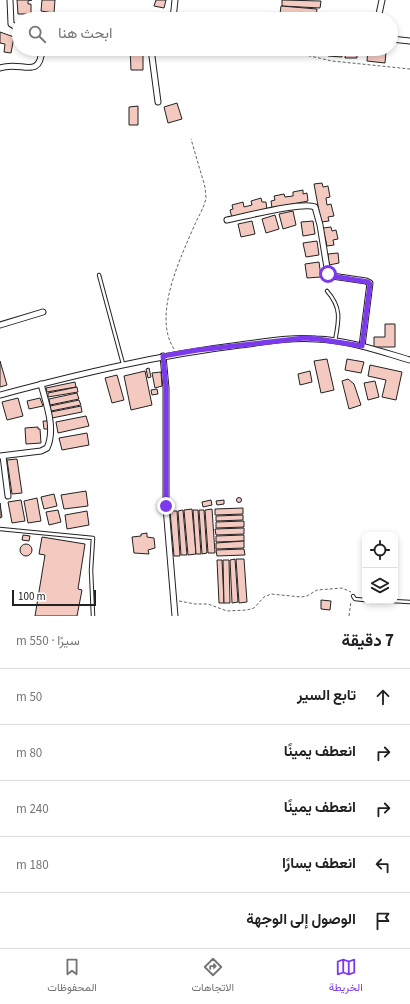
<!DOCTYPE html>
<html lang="ar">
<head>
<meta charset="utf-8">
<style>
  :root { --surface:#fff; --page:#f2f2f2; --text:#202124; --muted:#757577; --line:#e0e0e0; --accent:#7c3aed }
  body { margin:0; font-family:"Source Sans 3",Vazirmatn,sans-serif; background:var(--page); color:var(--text); direction:rtl }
  .controls { position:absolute; right:12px; bottom:12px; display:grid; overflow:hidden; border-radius:8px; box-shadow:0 2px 6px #0003 }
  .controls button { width:36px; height:36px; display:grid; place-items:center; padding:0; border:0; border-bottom:1px solid var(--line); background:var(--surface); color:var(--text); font:20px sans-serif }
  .scale { position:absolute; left:12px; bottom:10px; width:84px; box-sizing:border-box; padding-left:4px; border:2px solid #222; border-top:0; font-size:11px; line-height:14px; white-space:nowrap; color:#222; -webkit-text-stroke:3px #fff; paint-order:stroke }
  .stop { position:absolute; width:12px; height:12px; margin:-9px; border:3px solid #7c3aed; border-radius:50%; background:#fff }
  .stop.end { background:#7c3aed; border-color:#fff; box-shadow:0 1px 4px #0008 }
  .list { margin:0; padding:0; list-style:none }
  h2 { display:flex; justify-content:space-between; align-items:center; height:52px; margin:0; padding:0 16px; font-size:17px }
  h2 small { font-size:13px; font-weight:400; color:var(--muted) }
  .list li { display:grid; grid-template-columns:26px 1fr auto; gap:12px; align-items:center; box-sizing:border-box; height:56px; padding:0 16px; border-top:1px solid var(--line) }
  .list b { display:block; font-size:15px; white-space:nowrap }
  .list em { font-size:13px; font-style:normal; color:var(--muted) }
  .icon { flex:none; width:22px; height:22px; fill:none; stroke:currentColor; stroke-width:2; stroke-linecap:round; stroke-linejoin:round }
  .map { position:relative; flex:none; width:410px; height:616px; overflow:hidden; direction:ltr }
  .search { position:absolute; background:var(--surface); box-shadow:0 2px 6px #0003; left:12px; right:12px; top:12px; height:44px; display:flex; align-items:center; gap:10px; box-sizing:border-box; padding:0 14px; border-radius:22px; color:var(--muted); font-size:15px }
  .sheet { height:332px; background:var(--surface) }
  nav { display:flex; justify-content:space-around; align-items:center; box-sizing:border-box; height:56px; border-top:1px solid var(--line); background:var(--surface); font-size:11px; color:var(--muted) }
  nav a { display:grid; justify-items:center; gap:2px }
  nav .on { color:var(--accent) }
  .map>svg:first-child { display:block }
</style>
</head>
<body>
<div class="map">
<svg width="410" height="616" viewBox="0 0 410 616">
  <rect width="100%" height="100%" fill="#fff"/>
  <g fill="#f3c9c0" stroke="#222">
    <polygon points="17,0 32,0 28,1 28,4 31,4 31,14 18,14"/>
    <polygon points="42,0 55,0 54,13 41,11"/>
    <polygon points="156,0 166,0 164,8 154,6"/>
    <polygon points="282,0 321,1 320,8 282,6"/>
    <polygon points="281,6 317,9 316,17 280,14"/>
    <polygon points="347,14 361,15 361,19 347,19"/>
    <polygon points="332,15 345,16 345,19 332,19"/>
    <polygon points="291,17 314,19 291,19"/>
    <polygon points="0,32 14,37 11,53 4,52 5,44 0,43"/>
    <polygon points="130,49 143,49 143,70 131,70"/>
    <polygon points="329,49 342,49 342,57 328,56"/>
    <polygon points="346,49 357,49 357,58 345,58"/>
    <polygon points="368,49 378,49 378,51 386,52 385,63 367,61"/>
    <polygon points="177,103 182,119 168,123 164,107"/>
    <polygon points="138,106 138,125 129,125 129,107"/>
    <polygon points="322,183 323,187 328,186 330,197 326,198 327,205 331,204 334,216 328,217 329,221 321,222 314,184"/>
    <polygon points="303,190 303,194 307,193 308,201 272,208 271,201 275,200 274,196 284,194 285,197 293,196 293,192"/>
    <polygon points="261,198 262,202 266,202 267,210 232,218 230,210 233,209 232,205 243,202 244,207 252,205 251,201"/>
    <polygon points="293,211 296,225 283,229 279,214"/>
    <polygon points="275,215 279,229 266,233 262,219"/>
    <polygon points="252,221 255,234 241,237 238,224"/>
    <polygon points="313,221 315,234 303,236 301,222"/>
    <polygon points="331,227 332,231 336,230 338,239 333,240 334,245 327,246 323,228"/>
    <polygon points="317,241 319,255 306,257 303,243"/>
    <polygon points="338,253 339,263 329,265 328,254"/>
    <polygon points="319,262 321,277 307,278 305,264"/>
    <polygon points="385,324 395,324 395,347 374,347 374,337 385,337"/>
    <polygon points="327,359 334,390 321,393 314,361"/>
    <polygon points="347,359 364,362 361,373 345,370"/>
    <polygon points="0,361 7,385 0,387"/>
    <polygon points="370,365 402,372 396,400 382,397 386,380 368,376"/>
    <polygon points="149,368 151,377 148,378 146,369"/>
    <polygon points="145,371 152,405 131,410 124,376"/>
    <polygon points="310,371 312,382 300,385 298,374"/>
    <polygon points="161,372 162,386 155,388 152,373"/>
    <polygon points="117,375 124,400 112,403 105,378"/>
    <polygon points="348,379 354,384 361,405 349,409 342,381"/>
    <polygon points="375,381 379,397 368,400 364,383"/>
    <polygon points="75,382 76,387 47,392 46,388"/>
    <polygon points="77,387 78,392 48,397 48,393"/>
    <polygon points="157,389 158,394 152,395 151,390"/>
    <polygon points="77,393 79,399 50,405 49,399"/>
    <polygon points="18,398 23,416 7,420 2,402"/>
    <polygon points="40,398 43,406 29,409 27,401"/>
    <polygon points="79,400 81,405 51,411 50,406"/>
    <polygon points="81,406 82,412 52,418 51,412"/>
    <polygon points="86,416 89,426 58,433 56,422"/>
    <polygon points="43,421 48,421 49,429 44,429"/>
    <polygon points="38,427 38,429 40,429 41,443 26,444 25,428"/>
    <polygon points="87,433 89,445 62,450 59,438"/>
    <polygon points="17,459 22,493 12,494 7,460"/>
    <polygon points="86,491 88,506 64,509 61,495"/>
    <polygon points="54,494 57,506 44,509 41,497"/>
    <circle cx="239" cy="500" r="2.5"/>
    <polygon points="37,498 41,521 28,523 24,501"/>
    <polygon points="21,500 25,521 12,523 8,502"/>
    <polygon points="211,500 212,505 203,507 202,502"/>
    <polygon points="224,500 224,504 217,505 216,501"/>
    <polygon points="0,503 2,517 0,518"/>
    <polygon points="243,508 243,514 215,515 215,509"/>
    <polygon points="192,509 196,554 188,555 184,510"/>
    <polygon points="212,509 215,553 208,553 205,510"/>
    <polygon points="58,510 61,522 49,525 46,512"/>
    <polygon points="183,510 187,555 181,555 178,511"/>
    <polygon points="193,510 198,510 201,554 196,554"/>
    <polygon points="199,510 204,510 207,553 202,554"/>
    <polygon points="87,511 89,525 67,529 65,515"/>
    <polygon points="170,511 177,511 180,556 174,556"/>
    <polygon points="243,515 243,520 216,521 216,516"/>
    <polygon points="244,521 244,527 216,528 216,522"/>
    <polygon points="244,528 244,534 216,535 215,529"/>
    <polygon points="147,533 147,537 154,538 155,548 148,550 149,554 134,553 132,537 141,536 141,534"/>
    <polygon points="23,535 30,536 29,541 22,540"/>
    <polygon points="244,535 244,541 216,542 216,536"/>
    <polygon points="42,537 85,544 78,589 82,590 77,616 35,616 45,555 39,554"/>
    <polygon points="244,541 244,548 216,549 216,543"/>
    <circle cx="26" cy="550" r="6"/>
    <polygon points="244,549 245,555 217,556 216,550"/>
    <polygon points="235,559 238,602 232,603 230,560"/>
    <polygon points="236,559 244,559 247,602 239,603"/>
    <polygon points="217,560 222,560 224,603 219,603"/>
    <polygon points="223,560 229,560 230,603 224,603"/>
    <polygon points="321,600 331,601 330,610 321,609"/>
  </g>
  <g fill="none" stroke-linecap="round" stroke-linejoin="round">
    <defs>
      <g id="service">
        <polyline points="99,275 123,364"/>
        <path d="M327 291C342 308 339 320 335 341"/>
        <polyline points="0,529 93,538 91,570 93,616"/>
        <polyline points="353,596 355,599 365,600"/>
        <polyline points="392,601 410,602"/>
      </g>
      <g id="minor">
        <polyline points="10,0 11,24 19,29"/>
        <polyline points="173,19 175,0"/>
        <polyline points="378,19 382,0"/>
        <polyline points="391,39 410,41"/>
        <polyline points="151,49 158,102"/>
        <path d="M0 68C21 60 40 81 42 49"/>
        <path d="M227 220C243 217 303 201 315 207L320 225 328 274 332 276 366 281 370 283 362 346"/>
        <polyline points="0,325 43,312"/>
        <polyline points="163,356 166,388 166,507 175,616"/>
        <path d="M0 395C79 374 158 355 240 345 265 342 290 337 316 339 348 340 379 351 410 360"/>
        <path d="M0 456 41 451 47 448C56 429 46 403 41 384"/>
        <polyline points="3,456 8,496"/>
      </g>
    </defs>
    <use href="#service" stroke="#222" stroke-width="4.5"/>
    <use href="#minor" stroke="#222" stroke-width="7"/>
    <g stroke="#646464" stroke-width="1" stroke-dasharray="3 2" stroke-linecap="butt">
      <polyline points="279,49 332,61 410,69"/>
      <path d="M174 349C152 315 181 257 195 224 199 215 204 208 206 198L205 187 191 139"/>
      <polyline points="179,601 195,604 208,604 227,611 247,610 254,608 264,597 271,594 301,597 307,596 317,590 342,588 351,592"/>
      <polyline points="349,616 351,601"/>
    </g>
    <use href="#service" stroke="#fff" stroke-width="2.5"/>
    <use href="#minor" stroke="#fff" stroke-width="5"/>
  </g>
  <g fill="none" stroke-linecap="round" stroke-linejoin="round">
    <polyline stroke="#7c3aed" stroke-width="5" points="166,506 166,388 163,356 198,350 304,338 318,339 362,346 370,284 368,282 332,276 328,274"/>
  </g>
</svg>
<div class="controls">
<button><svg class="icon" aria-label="locate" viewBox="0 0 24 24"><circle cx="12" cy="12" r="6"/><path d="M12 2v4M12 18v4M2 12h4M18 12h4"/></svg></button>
<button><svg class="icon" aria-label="layers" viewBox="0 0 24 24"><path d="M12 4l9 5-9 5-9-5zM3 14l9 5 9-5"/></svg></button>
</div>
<div class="scale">100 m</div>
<div class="stop" style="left:328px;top:274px"></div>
<div class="stop end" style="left:166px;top:506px"></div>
<div class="search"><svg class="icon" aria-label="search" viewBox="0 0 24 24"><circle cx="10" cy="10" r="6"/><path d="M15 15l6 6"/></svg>ابحث هنا</div>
</div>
<section class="sheet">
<h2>7 دقيقة<small>سيرًا · 550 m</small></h2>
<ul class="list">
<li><svg class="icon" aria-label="ahead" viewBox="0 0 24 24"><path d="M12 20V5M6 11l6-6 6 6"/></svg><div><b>تابع السير</b></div><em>50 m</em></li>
<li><svg class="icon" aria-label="right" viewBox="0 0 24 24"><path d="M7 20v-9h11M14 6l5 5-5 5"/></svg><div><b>انعطف يمينًا</b></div><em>80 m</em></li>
<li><svg class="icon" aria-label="right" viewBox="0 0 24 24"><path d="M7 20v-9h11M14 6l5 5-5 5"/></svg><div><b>انعطف يمينًا</b></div><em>240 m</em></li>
<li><svg class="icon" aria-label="left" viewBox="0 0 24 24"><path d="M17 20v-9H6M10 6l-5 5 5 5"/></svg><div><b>انعطف يسارًا</b></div><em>180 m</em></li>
<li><svg class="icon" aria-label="arrive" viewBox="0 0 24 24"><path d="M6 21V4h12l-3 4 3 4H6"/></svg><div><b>الوصول إلى الوجهة</b></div></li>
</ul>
</section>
<nav>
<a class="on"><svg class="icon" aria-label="map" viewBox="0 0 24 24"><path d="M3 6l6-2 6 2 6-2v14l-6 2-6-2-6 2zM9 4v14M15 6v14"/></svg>الخريطة</a>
<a><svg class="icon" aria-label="directions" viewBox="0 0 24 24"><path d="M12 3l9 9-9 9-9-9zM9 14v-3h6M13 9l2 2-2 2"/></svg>الاتجاهات</a>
<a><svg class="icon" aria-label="saved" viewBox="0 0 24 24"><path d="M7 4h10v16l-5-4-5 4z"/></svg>المحفوظات</a>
</nav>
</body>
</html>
